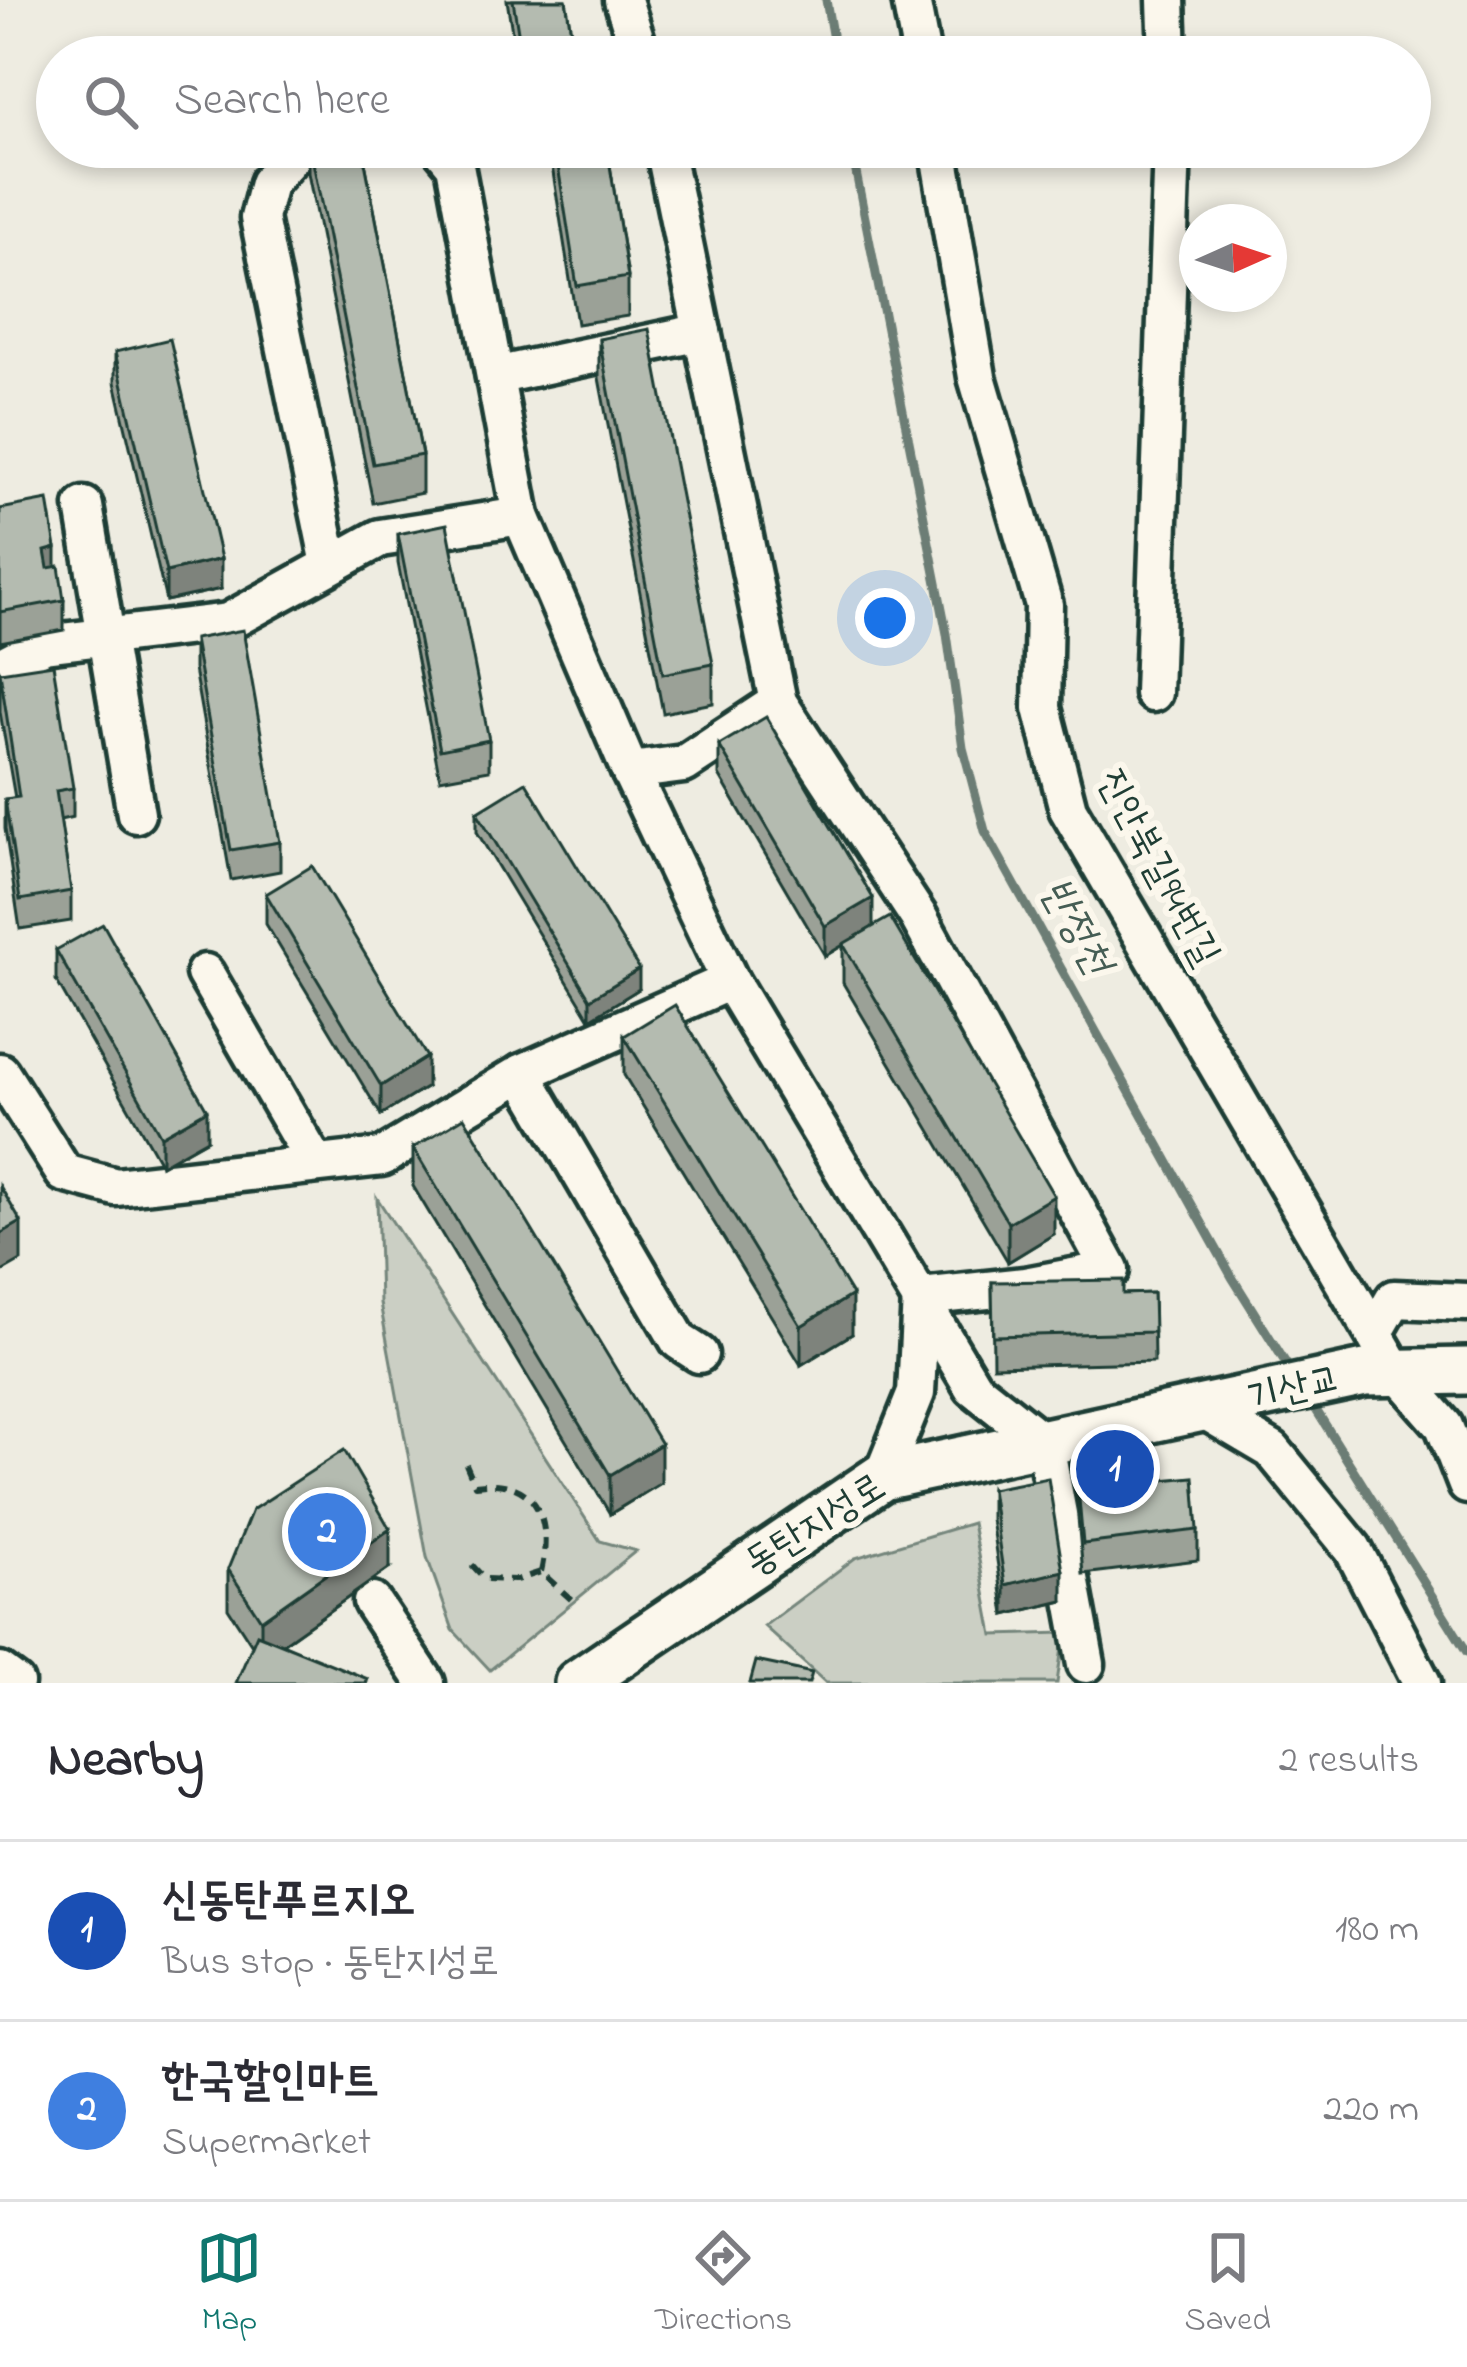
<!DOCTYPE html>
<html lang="en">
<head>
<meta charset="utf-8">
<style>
  :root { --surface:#fff; --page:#f7f7f7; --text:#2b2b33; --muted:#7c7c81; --line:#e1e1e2; --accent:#0f766e }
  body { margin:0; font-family:"Indie Flower","Poor Story",sans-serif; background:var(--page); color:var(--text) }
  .compass { position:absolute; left:1179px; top:204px; width:108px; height:108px; border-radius:50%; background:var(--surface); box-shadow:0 6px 18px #0003; rotate:87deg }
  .you { position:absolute; left:885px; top:618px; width:42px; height:42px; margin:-30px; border:9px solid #fff; border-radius:50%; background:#1a73e8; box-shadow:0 0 0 18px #1a73e833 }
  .badge { display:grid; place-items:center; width:78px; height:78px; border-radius:50%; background:var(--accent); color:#fff; font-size:39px; font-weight:700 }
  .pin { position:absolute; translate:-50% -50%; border:6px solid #fff; box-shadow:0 3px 12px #0006 }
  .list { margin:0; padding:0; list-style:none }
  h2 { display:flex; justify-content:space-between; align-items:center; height:156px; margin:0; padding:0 48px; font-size:51px }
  h2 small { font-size:39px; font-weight:400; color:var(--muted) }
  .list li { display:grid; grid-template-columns:78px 1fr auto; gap:36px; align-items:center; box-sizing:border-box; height:180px; padding:0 48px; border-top:3px solid var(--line) }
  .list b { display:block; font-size:45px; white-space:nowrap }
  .list p { margin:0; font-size:39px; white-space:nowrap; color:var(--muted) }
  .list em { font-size:39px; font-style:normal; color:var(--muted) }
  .icon { flex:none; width:66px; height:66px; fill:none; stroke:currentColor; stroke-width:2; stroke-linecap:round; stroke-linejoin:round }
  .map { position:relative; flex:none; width:1467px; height:1683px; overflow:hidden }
  .search { position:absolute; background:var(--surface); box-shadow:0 6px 18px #0003; left:36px; right:36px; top:36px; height:132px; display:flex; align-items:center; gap:30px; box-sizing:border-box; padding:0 42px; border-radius:66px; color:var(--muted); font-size:45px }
  .sheet { height:516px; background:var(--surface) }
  nav { display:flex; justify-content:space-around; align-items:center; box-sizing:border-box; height:168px; border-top:3px solid var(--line); background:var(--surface); font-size:33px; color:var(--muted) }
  nav a { display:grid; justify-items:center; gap:6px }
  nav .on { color:var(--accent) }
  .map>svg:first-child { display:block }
</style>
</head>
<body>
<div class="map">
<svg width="1467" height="1683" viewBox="0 0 1467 1683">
  <rect width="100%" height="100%" fill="#eeece1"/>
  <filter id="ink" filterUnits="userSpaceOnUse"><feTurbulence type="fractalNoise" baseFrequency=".00833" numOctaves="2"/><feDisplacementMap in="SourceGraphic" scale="24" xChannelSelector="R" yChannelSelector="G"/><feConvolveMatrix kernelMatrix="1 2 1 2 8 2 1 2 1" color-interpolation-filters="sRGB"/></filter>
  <g filter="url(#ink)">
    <g fill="#cbcfc4" stroke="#75867c" stroke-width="3">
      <polygon points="377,1198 600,1541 636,1551 490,1670 453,1630 427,1557 380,1303"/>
      <polygon points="972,1523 993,1635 1064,1633 1057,1683 826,1683 764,1626 855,1558"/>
    </g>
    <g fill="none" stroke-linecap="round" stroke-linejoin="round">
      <g stroke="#6c7d74" stroke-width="9">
        <polyline points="826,0 836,57"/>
        <polyline points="851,147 947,634 963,748 985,831 1232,1277 1292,1373"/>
        <polyline points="1308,1397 1467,1652"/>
      </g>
      <defs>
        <g id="minor">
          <polyline points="623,0 641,57"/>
          <polyline points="911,0 922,57"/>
          <polyline points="1166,0 1168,57"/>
          <polyline points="300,147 268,183 259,218 330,564"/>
          <polyline points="440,147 455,165 521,516 630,771 730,981 973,1387 1045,1444 1086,1664"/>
          <polyline points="664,147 778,702 918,916 1110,1270 1025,1286 921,1297"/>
          <polyline points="938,147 977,377 1044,605 1042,708 1068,809 1395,1370 1444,1426 1467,1485"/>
          <polyline points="495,376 702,332"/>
          <polyline points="84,506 136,814"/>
          <polyline points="0,667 44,644 228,622 380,538 521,516"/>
          <polyline points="1153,693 1172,147"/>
          <polyline points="630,771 684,764 778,702"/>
          <polyline points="205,973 315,1163"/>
          <polyline points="0,1072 64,1173 116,1187 382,1157 522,1073 730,981"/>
          <polyline points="522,1073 679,1341 699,1354"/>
          <polyline points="1376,1330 1394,1299 1467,1302"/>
          <polyline points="1206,1411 1272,1450 1353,1549 1422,1683"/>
          <polyline points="882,1477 916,1393 921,1297"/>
          <polyline points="372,1602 426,1683"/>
          <polyline points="0,1672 15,1683"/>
        </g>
        <polyline id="major" points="578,1683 882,1477 1365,1373 1467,1371"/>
      </defs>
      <use href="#minor" stroke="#1f3d34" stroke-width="45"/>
      <use href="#major" stroke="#1f3d34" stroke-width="54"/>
      <g stroke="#1f3d34" stroke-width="6" stroke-dasharray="12 9" stroke-linecap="butt">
        <path d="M466 1464 475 1485C537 1476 553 1520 541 1572"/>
        <polyline points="472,1565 485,1579 516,1580 541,1572 574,1602"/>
      </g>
      <use href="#minor" stroke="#fbf7ec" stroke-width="36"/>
      <use href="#major" stroke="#fbf7ec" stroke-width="45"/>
    </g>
    <g fill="#9ba197" stroke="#1f3d34" stroke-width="3">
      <polygon points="507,0 566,0 574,53 593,57 516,57"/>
      <polygon points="308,147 362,147 422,455 422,493 373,503 308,173"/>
      <polygon points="549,147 607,147 628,277 628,316 577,324"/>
      <polygon points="599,339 713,664 713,703 663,713 599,378"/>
      <polygon points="115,352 221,589 166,601 115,382"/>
      <polygon points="0,509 56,566 64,600 64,630 0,642"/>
      <polygon points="398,534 489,740 489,770 440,779 398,563"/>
      <polygon points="194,639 280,842 280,871 231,880 194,669"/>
      <polygon points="0,672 73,788 73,817 60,820 71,891 71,921 20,929 5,829 5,799 15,798 0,712"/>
      <polygon points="719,745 873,927 1054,1234 1008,1262 843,983 843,945 825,956 719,775"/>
      <polygon points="477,812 639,989 590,1019 477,832"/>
      <polygon points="266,894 427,1087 381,1115 266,924"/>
      <polygon points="56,950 207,1139 161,1165 56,980"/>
      <polygon points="624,1036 852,1334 801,1365 624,1075"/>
      <polygon points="413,1148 661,1483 610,1514 413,1186"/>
      <polygon points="992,1282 1123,1294 1153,1293 1154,1362 993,1366"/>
      <polygon points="1078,1488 1198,1530 1198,1560 1083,1574 1078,1518"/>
      <polygon points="991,1489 1063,1601 1005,1615 991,1519"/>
      <polygon points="390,1568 282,1644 368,1683 252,1645 228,1608 228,1569"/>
    </g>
    <g fill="#7e837b" stroke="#1f3d34" stroke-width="3">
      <polygon points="56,548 56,578 45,580 45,551"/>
      <polygon points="221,559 221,589 166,601 166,572"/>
      <polygon points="873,898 873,927 825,956 825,926"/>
      <polygon points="639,969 639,989 590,1019 590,999"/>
      <polygon points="427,1057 427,1087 381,1115 381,1086"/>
      <polygon points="207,1110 207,1139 161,1165 161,1136"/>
      <polygon points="1054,1196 1054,1234 1008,1262 1008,1223"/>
      <polygon points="21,1222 21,1261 0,1273 0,1234"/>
      <polygon points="852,1295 852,1334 801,1365 801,1326"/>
      <polygon points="661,1444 661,1483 610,1514 610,1475"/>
      <polygon points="390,1529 390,1568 261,1659 261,1620"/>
      <polygon points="1063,1571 1063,1601 1005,1615 1005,1585"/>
    </g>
    <g fill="#b4bbb0" stroke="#1f3d34" stroke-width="3">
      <polygon points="513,0 566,0 574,53 592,50 593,57 522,57"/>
      <polygon points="310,147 362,147 422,455 373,464"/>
      <polygon points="555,147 607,147 628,277 577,286"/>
      <polygon points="649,329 713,664 663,674 599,339"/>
      <polygon points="170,339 221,559 166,572 115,352"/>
      <polygon points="48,500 56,548 45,551 48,568 59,566 64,600 0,612 0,509"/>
      <polygon points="447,524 489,740 440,750 398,534"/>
      <polygon points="243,630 280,842 231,850 194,639"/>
      <polygon points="53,664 73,788 56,791 71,891 20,900 5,799 19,797 0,672"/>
      <polygon points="766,717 873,898 825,926 719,745"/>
      <polygon points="526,782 639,969 590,999 477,812"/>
      <polygon points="312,866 427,1057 381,1086 266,894"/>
      <polygon points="890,917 1054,1196 1008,1223 843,944"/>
      <polygon points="103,924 207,1110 161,1136 56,950"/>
      <polygon points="675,1005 852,1295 801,1326 624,1036"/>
      <polygon points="464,1117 661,1444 610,1475 413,1148"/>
      <polygon points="0,1186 21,1222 0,1234"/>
      <polygon points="1123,1280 1123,1294 1153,1293 1154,1332 993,1336 992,1282"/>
      <polygon points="344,1450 390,1529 261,1620 228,1569 252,1510"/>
      <polygon points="1194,1477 1198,1530 1083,1544 1078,1488"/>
      <polygon points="1048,1478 1063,1571 1005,1585 991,1489"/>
      <polygon points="257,1634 368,1679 366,1683 236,1683"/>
      <polygon points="756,1661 812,1673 809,1683 750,1683"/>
    </g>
  </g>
  <g text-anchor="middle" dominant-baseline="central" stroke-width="12" stroke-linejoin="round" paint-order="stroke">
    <g font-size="39" fill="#1f3d34" stroke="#fbf7ec">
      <text transform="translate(1157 868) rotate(62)">진안북길94번길</text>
      <text transform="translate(1294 1390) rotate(-13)">기산교</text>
      <text transform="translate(816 1526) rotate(-32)">동탄지성로</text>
    </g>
    <g font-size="42" font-style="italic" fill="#455d54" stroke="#fbf7ec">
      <text transform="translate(1075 927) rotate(61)">반정천</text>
    </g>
  </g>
</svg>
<svg class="compass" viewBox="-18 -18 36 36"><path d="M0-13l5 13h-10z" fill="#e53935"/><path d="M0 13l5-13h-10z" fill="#7c7c81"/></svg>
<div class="you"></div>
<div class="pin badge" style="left:1115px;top:1469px;background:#1a4fb4">1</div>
<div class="pin badge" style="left:327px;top:1532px;background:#3f7fe0">2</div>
<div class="search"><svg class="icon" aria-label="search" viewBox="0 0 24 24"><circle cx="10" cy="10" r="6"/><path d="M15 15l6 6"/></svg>Search here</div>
</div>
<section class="sheet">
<h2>Nearby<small>2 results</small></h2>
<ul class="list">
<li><span class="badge" style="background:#1a4fb4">1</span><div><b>신동탄푸르지오</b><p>Bus stop · 동탄지성로</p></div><em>180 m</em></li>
<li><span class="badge" style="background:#3f7fe0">2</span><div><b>한국할인마트</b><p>Supermarket</p></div><em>220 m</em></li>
</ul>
</section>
<nav>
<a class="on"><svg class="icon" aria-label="map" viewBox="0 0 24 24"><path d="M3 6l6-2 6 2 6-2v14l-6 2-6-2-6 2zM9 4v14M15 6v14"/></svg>Map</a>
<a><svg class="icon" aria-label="directions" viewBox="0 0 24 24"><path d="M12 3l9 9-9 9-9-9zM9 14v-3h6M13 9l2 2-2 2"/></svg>Directions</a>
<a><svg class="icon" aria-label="saved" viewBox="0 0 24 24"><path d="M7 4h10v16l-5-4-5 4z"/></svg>Saved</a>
</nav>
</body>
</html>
